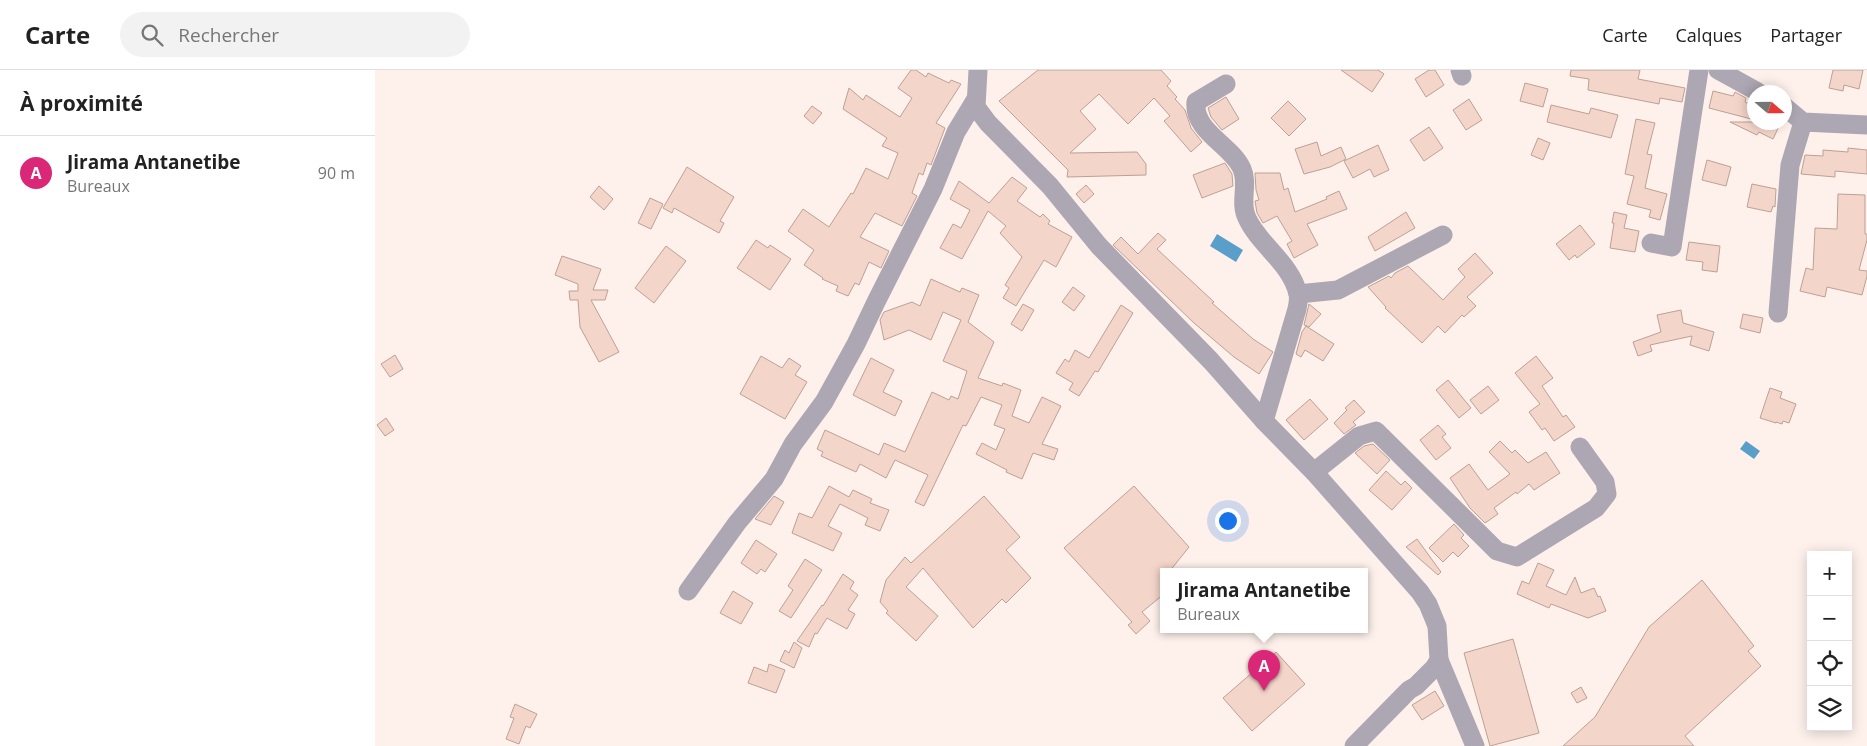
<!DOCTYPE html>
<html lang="fr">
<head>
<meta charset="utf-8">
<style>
  :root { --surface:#fff; --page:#f2f2f2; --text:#222; --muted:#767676; --line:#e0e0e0; --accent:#db2777 }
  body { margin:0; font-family:"Open Sans",sans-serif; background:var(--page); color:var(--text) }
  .controls { position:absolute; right:15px; bottom:15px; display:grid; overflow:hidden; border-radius:0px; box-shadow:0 2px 12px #0003 }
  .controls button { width:45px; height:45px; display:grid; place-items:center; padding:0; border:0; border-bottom:1px solid var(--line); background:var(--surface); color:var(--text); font:25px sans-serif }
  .compass { position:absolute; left:1372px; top:15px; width:45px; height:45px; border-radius:50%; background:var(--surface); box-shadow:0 2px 12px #0003; rotate:110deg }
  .you { position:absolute; left:852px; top:450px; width:18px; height:18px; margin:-12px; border:4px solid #fff; border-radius:50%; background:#1a73e8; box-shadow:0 0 0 8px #1a73e833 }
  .badge { display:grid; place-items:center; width:32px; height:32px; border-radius:50%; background:var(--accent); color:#fff; font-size:16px; font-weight:700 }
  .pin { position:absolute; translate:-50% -41px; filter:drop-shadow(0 1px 2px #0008) }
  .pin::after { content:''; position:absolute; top:26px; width:18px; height:15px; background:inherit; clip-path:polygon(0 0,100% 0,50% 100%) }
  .popup { position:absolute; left:785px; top:498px; width:208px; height:65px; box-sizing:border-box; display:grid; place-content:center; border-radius:0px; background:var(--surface); filter:drop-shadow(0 1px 4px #0005); font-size:16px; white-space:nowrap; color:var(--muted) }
  .popup b { font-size:19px; color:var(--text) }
  .popup::after { content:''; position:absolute; left:50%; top:100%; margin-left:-10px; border:10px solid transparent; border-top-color:var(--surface) }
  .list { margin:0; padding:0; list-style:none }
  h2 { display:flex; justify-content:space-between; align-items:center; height:65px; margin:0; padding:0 20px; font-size:21px }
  h2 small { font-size:16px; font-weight:400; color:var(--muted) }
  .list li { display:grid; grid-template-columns:32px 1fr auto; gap:15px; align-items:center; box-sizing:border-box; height:75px; padding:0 20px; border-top:1px solid var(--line) }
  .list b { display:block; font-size:19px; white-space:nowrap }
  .list p { margin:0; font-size:16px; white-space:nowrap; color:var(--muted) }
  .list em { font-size:16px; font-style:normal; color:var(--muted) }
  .icon { flex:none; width:28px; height:28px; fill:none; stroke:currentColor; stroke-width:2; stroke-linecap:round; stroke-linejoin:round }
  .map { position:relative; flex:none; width:1492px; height:676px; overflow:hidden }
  header { display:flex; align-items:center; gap:30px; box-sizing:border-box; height:70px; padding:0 25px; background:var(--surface); border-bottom:1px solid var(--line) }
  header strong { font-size:24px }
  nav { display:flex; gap:28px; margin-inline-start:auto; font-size:18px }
  .search { width:350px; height:45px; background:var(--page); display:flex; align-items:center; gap:12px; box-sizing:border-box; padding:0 18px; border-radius:28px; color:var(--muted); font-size:19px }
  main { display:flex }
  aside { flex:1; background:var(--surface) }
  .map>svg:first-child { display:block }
</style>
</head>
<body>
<header>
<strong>Carte</strong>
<div class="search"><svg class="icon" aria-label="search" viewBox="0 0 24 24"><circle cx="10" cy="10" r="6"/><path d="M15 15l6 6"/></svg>Rechercher</div>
<nav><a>Carte</a><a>Calques</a><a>Partager</a></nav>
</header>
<main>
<aside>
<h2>À proximité<small></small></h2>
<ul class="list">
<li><span class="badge">A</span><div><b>Jirama Antanetibe</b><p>Bureaux</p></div><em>90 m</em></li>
</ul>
</aside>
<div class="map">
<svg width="1492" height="676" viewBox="0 0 1492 676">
  <rect width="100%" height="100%" fill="#fef1ec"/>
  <g fill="#5a9eca">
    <polygon points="842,164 868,180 861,192 835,176"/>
    <polygon points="1371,371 1385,381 1379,389 1365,379"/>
  </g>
  <g fill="#f4d5c9" stroke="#bda094">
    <polygon points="536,0 541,0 551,7 553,3 574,13 576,10 586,14 561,53 570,58 556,95 552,93 548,105 544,103 537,123 542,126 527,156 500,143 485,167 514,181 506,198 494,192 484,215 480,213 473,226 461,221 463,216 447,209 448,208 429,195 439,180 413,161 428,139 454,157 476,123 478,124 491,98 513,109 523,83 507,76 512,68 468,39 474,18 488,30 491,25 525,47 537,28 523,18"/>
    <polygon points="663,0 786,0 796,11 792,16 802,27 800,29 810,40 816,58 827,72 816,82 789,51 795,46 779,28 753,54 724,24 705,41 721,59 695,83 762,82 771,94 771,105 692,107 693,100 624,31"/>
    <polygon points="966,0 1003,0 1009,4 997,22"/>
    <polygon points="1054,0 1060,0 1069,15 1051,27 1040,9"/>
    <polygon points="1196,0 1265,0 1263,9 1310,18 1307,32 1285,28 1284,34 1213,20 1214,9 1195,6"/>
    <polygon points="1458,0 1488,0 1484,19 1469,15 1468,21 1454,18"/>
    <polygon points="1150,13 1173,19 1168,37 1145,31"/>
    <polygon points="1338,21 1358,26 1360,22 1371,28 1370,32 1380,37 1380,50 1334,38"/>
    <polygon points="851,27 864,49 847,60 836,47 833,38"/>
    <polygon points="1094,29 1107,50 1091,60 1078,40"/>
    <polygon points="913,31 931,49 914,66 896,48"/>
    <polygon points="1176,35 1214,44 1216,38 1243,45 1236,68 1172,52"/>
    <polygon points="437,36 447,43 438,54 429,46"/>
    <polygon points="1261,49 1280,53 1272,84 1277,85 1270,118 1292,124 1285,150 1274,147 1276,140 1252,134 1259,106 1250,104"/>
    <polygon points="1355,52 1406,52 1398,69 1384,62 1382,65"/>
    <polygon points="1054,57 1068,78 1049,91 1035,70"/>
    <polygon points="1163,68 1175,73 1168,90 1156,85"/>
    <polygon points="942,72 946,86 966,77 971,89 955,97 929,104 920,79"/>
    <polygon points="1003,75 1014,100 999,107 995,99 978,108 969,91"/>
    <polygon points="1473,78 1492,80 1492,104 1460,101 1460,107 1426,104 1430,85 1448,86 1448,80 1473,82"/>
    <polygon points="1332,90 1356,97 1351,116 1327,110"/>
    <polygon points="850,93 857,104 858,116 827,128 818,105"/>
    <polygon points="312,97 359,127 345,151 349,153 344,163 299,138 297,143 288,138"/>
    <polygon points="880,103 905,103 909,120 913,118 920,142 952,129 951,127 964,121 972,139 932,154 943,175 919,188 912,174 917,171 902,146 888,153 882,143 880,131 884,130 881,120"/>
    <polygon points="637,107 652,118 642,131 665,147 668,144 675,151 673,154 697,167 681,197 669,190 641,236 628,228 634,218 630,215 647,187 625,163 631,156 613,141 587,189 565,178 578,154 586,158 595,140 575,129 584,111 614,133"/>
    <polygon points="1377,114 1401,119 1400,137 1398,136 1396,142 1372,137"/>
    <polygon points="711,115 719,124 709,133 701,124"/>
    <polygon points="224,116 238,129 229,140 215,127"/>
    <polygon points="1463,124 1490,125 1490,164 1492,164 1492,170 1484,200 1492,201 1492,206 1487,225 1452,217 1450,227 1425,221 1431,198 1438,200 1440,158 1462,159"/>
    <polygon points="275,128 288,134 276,159 263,153"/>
    <polygon points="1031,142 1040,158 1000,181 993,167"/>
    <polygon points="1239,142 1252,145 1249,158 1264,161 1260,182 1235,178 1239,153 1237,153"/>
    <polygon points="1205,155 1220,174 1202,188 1200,185 1194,190 1181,174"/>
    <polygon points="783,163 791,170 782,179 839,232 837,233 878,269 898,282 884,304 859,287 819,253 738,175 746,167 763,184"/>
    <polygon points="381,170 393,178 395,175 416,189 395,220 362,198"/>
    <polygon points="1314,172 1345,176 1342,202 1327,200 1328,192 1311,190"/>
    <polygon points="291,176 311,191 279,233 260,218"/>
    <polygon points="1100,183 1118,203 1092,227 1101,236 1089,247 1087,245 1070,263 1063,256 1047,273 1010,238 1011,237 993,217 1014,206 1016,208 1020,203 1033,196 1068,230 1090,207 1083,199"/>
    <polygon points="187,186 226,199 218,220 233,220 230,230 216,230 244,282 224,292 205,257 203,230 195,230 194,221 203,221 203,214 180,205"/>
    <polygon points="556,209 585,222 587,218 604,225 593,252 619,272 603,308 627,316 628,313 646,320 637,346 654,353 667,327 686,336 667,374 683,379 679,390 658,383 647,409 631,402 632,400 601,384 607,373 621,380 630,359 619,355 627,335 606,327 591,356 588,355 549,436 540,432 553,405 520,390 511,408 485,394 481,402 446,386 448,382 442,379 450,360 504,385 509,373 530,382 557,322 574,330 576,326 583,329 592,301 568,291 586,250 568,242 556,270 534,260 509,270 505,250 509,242 537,232 545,236"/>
    <polygon points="698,217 710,226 699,241 687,232"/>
    <polygon points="648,234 659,240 647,261 636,254"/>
    <polygon points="934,234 946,244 934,257 929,255"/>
    <polygon points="746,235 758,243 723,302 720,301 704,326 694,320 698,313 681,303 690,289 694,292 700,280 714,288"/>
    <polygon points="1306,240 1308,253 1339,262 1334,281 1315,275 1317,266 1275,275 1277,281 1263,286 1258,272 1286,262 1282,245"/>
    <polygon points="1368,244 1388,248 1385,263 1365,258"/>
    <polygon points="931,256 959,274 948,291 930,280 926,287 921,284 927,262"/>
    <polygon points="20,285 28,299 15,307 6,294"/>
    <polygon points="386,286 407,298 414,288 426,296 420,305 432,312 410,349 365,324"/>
    <polygon points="1161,286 1178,308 1167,316 1188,347 1191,345 1200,357 1179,371 1170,358 1167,360 1154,342 1165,334 1140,303"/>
    <polygon points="496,288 519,300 508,322 527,331 520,346 478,325"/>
    <polygon points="1073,310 1096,338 1084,348 1061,320"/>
    <polygon points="1113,316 1124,330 1106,344 1095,330"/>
    <polygon points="1395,318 1407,322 1405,328 1421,334 1414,353 1408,351 1407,354 1401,352 1401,353 1385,348"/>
    <polygon points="935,329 953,349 929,370 911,350"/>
    <polygon points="979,330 990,342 978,352 981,355 969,364 959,353 972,340 970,338"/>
    <polygon points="11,348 19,360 10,366 2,355"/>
    <polygon points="1063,355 1071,364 1067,367 1076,378 1061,390 1045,370"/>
    <polygon points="1125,371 1137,383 1140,380 1153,393 1171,382 1185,403 1159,420 1154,414 1142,424 1141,422 1119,438 1123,444 1110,453 1095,438 1075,408 1094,394 1113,420 1135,404 1114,382"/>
    <polygon points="998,374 1015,390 1002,404 980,383 989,376"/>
    <polygon points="1011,401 1026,415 1030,411 1037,418 1017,440 994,420"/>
    <polygon points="454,416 474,427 478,420 497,429 495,433 514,440 505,461 490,455 493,448 465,434 453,456 467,463 458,481 417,463 424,443 437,448"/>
    <polygon points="759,416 814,477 794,502 789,502 789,524 767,542 775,551 761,564 753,555 757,552 689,478"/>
    <polygon points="399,426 409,432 396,455 380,449"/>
    <polygon points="609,426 645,467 631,480 656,508 631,533 627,529 598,558 548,498 531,517 563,546 541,571 511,543 513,541 505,532 511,510 530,487 536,493"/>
    <polygon points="1079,454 1089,465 1086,468 1094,476 1083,487 1078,482 1068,492 1054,478"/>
    <polygon points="1042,469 1066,502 1063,505 1031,477"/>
    <polygon points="381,470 402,484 390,502 386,499 382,504 366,493"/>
    <polygon points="430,489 447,500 416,548 404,541 418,520 413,516"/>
    <polygon points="1163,493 1179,500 1171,516 1191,525 1200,507 1206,523 1219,518 1223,527 1225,526 1231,541 1213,548 1176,534 1174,538 1142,524 1147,511 1154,514"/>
    <polygon points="468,504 479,512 475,519 483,525 473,540 480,544 472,559 452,548 442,564 440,563 434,577 422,571 447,535 448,536"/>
    <polygon points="1327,510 1379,576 1373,581 1386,596 1310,666 1319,676 1188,676 1220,647 1274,557"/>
    <polygon points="358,521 378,533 366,554 345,543"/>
    <polygon points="1138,569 1164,663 1115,676 1089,583"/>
    <polygon points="419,572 427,578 419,598 405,591 410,580 414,583"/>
    <polygon points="901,582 930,614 877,661 848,628"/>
    <polygon points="394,594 410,600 401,623 373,613 379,597 392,602"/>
    <polygon points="1206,617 1212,628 1202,633 1196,623"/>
    <polygon points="1060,621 1069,636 1047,650 1037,635"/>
    <polygon points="140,634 162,644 155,658 151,656 144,674 131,669 139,648 135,647"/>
  </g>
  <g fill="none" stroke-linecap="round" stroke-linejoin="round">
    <g stroke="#ada7b3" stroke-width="19">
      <polyline points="603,0 601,37 613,53 675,116 724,176 836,291 889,351 939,402 1045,522 1053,534 1062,556 1064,590 1059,598 1041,616 1034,620 979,676"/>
      <polyline points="1085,0 1087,6"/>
      <polyline points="1343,0 1383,22"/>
      <path d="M851 14 821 32C818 62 857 75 867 99 874 115 864 132 872 148 884 175 916 193 923 224 924 228 923 234 922 239L889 351"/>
      <polyline points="1410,37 1428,52 1492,55"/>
      <polyline points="1276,173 1297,177 1324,0"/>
      <polyline points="923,224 963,220 1068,165"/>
      <polyline points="1403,243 1415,95 1428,52"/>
      <polyline points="939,402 984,366 1001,361 1122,481 1142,487 1221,438 1232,424 1230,412 1205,377"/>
      <polyline points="313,521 362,453 399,409 418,374 449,332 481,274 501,232 558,119 581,62 601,29"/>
      <polyline points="1064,590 1100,676"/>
    </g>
  </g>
</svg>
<div class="controls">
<button>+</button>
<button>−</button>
<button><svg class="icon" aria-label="locate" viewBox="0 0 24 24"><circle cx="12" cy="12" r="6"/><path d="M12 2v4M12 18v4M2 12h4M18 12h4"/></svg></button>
<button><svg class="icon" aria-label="layers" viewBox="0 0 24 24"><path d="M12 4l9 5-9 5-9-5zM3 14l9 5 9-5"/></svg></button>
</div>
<svg class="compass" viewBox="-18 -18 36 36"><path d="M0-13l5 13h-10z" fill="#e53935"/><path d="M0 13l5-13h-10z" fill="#767676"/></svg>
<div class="you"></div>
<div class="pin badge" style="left:889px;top:621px">A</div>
<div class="popup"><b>Jirama Antanetibe</b>Bureaux</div>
</div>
</main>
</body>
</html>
